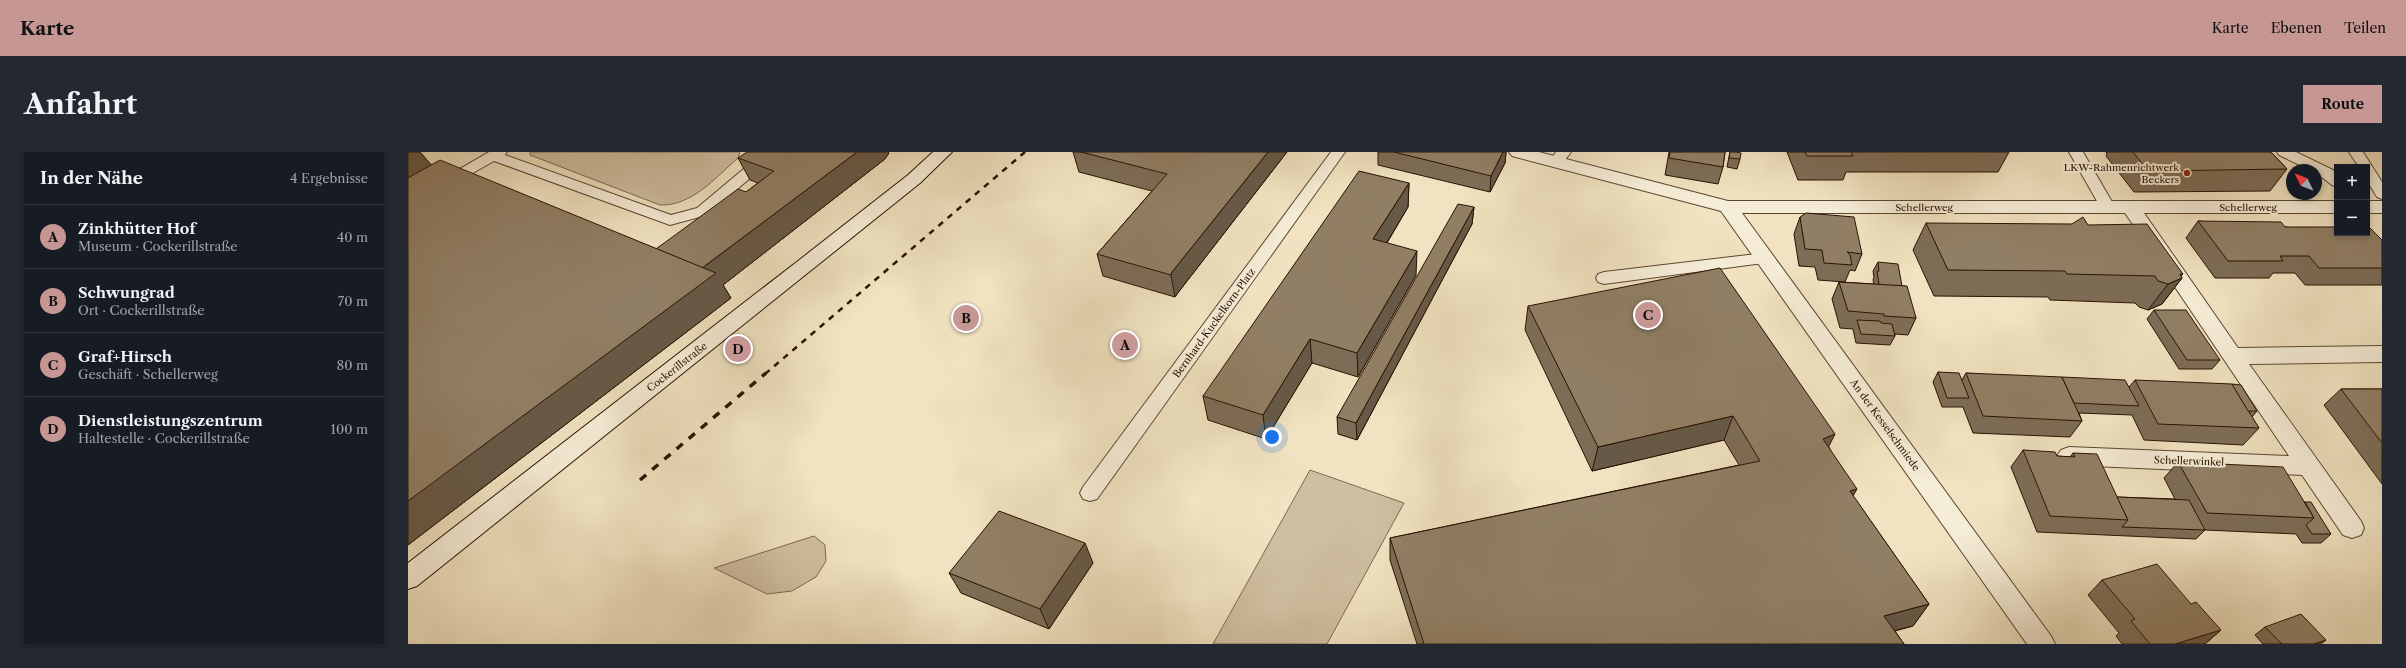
<!DOCTYPE html>
<html lang="de">
<head>
<meta charset="utf-8">
<style>
  :root { --surface:#171b24; --page:#242831; --text:#f1f3f6; --muted:#9ea1a6; --line:#363941; --accent:#c59692 }
  body { margin:0; font-family:"Libre Caslon Text",serif; background:var(--page); color:var(--text) }
  .controls { position:absolute; right:12px; top:12px; display:grid; overflow:hidden; border-radius:0px; box-shadow:0 2px 6px #0003 }
  .controls button { width:36px; height:36px; display:grid; place-items:center; padding:0; border:0; border-bottom:1px solid var(--line); background:var(--surface); color:var(--text); font:20px sans-serif }
  .compass { position:absolute; left:1878px; top:12px; width:36px; height:36px; border-radius:50%; background:var(--surface); box-shadow:0 2px 6px #0003; rotate:313deg }
  .you { position:absolute; left:864px; top:285px; width:14px; height:14px; margin:-10px; border:3px solid #fff; border-radius:50%; background:#1a73e8; box-shadow:0 0 0 6px #1a73e833 }
  .badge { display:grid; place-items:center; width:26px; height:26px; border-radius:50%; background:var(--accent); color:#111; font-size:13px; font-weight:700 }
  .pin { position:absolute; translate:-50% -50%; border:2px solid #fff; box-shadow:0 1px 4px #0006 }
  .list { margin:0; padding:0; list-style:none }
  h2 { display:flex; justify-content:space-between; align-items:center; height:52px; margin:0; padding:0 16px; font-size:17px }
  h2 small { font-size:13px; font-weight:400; color:var(--muted) }
  .list li { display:grid; grid-template-columns:26px 1fr auto; gap:12px; align-items:center; box-sizing:border-box; height:64px; padding:0 16px; border-top:1px solid var(--line) }
  .list b { display:block; font-size:15px; white-space:nowrap }
  .list p { margin:0; font-size:13px; white-space:nowrap; color:var(--muted) }
  .list em { font-size:13px; font-style:normal; color:var(--muted) }
  .map { position:relative; flex:none; width:1974px; height:492px; overflow:hidden; border-radius:0px }
  header { display:flex; align-items:center; gap:24px; box-sizing:border-box; height:56px; padding:0 20px; background:var(--accent); color:#111 }
  header strong { font-size:19px }
  nav { display:flex; gap:22px; margin-inline-start:auto; font-size:14px }
  .intro { display:flex; align-items:center; justify-content:space-between; box-sizing:border-box; height:96px; padding:0 24px }
  h1 { margin:0; font-size:28px }
  .button { padding:10px 18px; border-radius:0px; background:var(--accent); color:#111; font-size:14px; font-weight:700 }
  main { display:flex; gap:24px; padding:0 24px }
  aside { flex:1; background:var(--surface); border-radius:0px; box-shadow:0 2px 6px #0003 }
  .map>svg:first-child { display:block }
</style>
</head>
<body>
<header>
<strong>Karte</strong>
<nav><a>Karte</a><a>Ebenen</a><a>Teilen</a></nav>
</header>
<div class="intro"><h1>Anfahrt</h1><a class="button">Route</a></div>
<main>
<aside>
<h2>In der Nähe<small>4 Ergebnisse</small></h2>
<ul class="list">
<li><span class="badge">A</span><div><b>Zinkhütter Hof</b><p>Museum · Cockerillstraße</p></div><em>40 m</em></li>
<li><span class="badge">B</span><div><b>Schwungrad</b><p>Ort · Cockerillstraße</p></div><em>70 m</em></li>
<li><span class="badge">C</span><div><b>Graf+Hirsch</b><p>Geschäft · Schellerweg</p></div><em>80 m</em></li>
<li><span class="badge">D</span><div><b>Dienstleistungszentrum</b><p>Haltestelle · Cockerillstraße</p></div><em>100 m</em></li>
</ul>
</aside>
<div class="map">
<svg width="1974" height="492" viewBox="0 0 1974 492">
  <rect width="100%" height="100%" fill="#f1e3c1"/>
  <filter id="stains"><feTurbulence type="fractalNoise" baseFrequency=".005" numOctaves="4"/><feColorMatrix values="0 0 0 0 .2 0 0 0 0 .09 0 0 0 0 .02 0 0 0 .5 -.17"/></filter>
  <radialGradient id="worn" r=".72"><stop offset=".6" stop-color="#630" stop-opacity="0"/><stop offset="1" stop-color="#630" stop-opacity=".3"/></radialGradient>
  <g fill="#cfbfa1" stroke="#7c6852">
    <path d="M122 0H332L330 6C307 26 284 54 252 53L122 3Z"/>
    <polygon points="902,318 996,351 919,492 805,492"/>
    <polygon points="406,384 417,393 418,409 408,425 384,439 359,442 306,416"/>
  </g>
  <g fill="none" stroke-linecap="round" stroke-linejoin="round">
    <defs>
      <g id="service">
        <polygon points="81,0 99,0 97,3 263,63 289,56 344,10 349,0 363,0 355,15 299,63 262,73 86,9 0,58 0,47"/>
        <polygon points="923,0 937,0 689,347 682,349 675,347 672,341 675,335"/>
        <polygon points="1148,0 1163,0 1154,12 1149,13 1142,9"/>
        <polygon points="1661,0 1675,0 1707,55 1704,58 1694,58"/>
        <polygon points="1869,0 1888,0 1925,18 1929,22 1929,35 1924,33 1908,21 1908,18 1902,18 1871,3"/>
        <polygon points="1941,0 1955,0 1974,30 1974,47 1969,45 1959,29 1959,15 1951,15"/>
        <polygon points="1357,101 1363,102 1365,106 1363,110 1196,132 1190,130 1188,126 1190,122 1196,120"/>
      </g>
      <polygon id="minor" points="1722,49 1729,51 1830,196 1974,194 1974,210 1841,212 1953,369 1956,376 1953,383 1944,386 1935,383 1894,323 1661,313 1653,310 1649,304 1653,298 1661,295 1881,304 1713,55 1715,51"/>
      <g id="tertiary">
        <polygon points="1101,0 1131,0 1320,49 1929,49 1929,61 1334,61 1643,484 1647,492 1619,492 1313,59 1104,4"/>
        <rect x="1959" y="49" width="15" height="12"/>
      </g>
      <polygon id="secondary" points="525,0 544,0 512,31 9,434 0,437 0,411 390,109 500,23"/>
    </defs>
    <use href="#service" stroke="#5b4632" stroke-width="2"/>
    <use href="#minor" stroke="#5b4632" stroke-width="2"/>
    <use href="#tertiary" stroke="#5b4632" stroke-width="2"/>
    <use href="#secondary" stroke="#291202" stroke-width="2"/>
    <use href="#service" fill="#f6edd7" fill-rule="evenodd"/>
    <use href="#minor" fill="#f6edd7" fill-rule="evenodd"/>
    <use href="#tertiary" fill="#f6edd7" fill-rule="evenodd"/>
    <use href="#secondary" fill="#f6edd7" fill-rule="evenodd"/>
    <polyline stroke="#291202" stroke-width="2.5" stroke-dasharray="6 6" stroke-linecap="butt" points="357,222 617,0"/>
    <polyline stroke="#291202" stroke-width="3.5" stroke-dasharray="8 8" stroke-linecap="butt" points="232,328 358,221"/>
  </g>
  <g fill="#7d6d57" stroke="#291202">
    <polygon points="0,0 12,0 23,13 248,97 338,40 350,31 342,28 330,6 481,1 477,7 315,133 323,146 0,393"/>
    <polygon points="665,0 879,0 769,142 767,145 695,124 689,102 744,39 671,20"/>
    <polygon points="970,0 1098,0 1097,11 1082,40 970,13"/>
    <polygon points="1261,0 1317,0 1315,15 1310,32 1257,23"/>
    <polygon points="1322,0 1332,7 1329,17 1319,15"/>
    <polygon points="1379,0 1601,0 1590,20 1438,20 1435,28 1390,28"/>
    <polygon points="1698,0 1863,0 1879,17 1862,39 1726,40 1698,4 1699,2"/>
    <polygon points="1001,31 1000,55 979,91 1008,123 950,225 904,211 858,287 800,268 795,244"/>
    <polygon points="1066,55 1064,72 949,288 930,282 929,265"/>
    <polygon points="1392,65 1454,102 1447,119 1442,118 1437,130 1410,128 1407,115 1391,114 1386,82"/>
    <polygon points="1790,69 1877,75 1974,88 1974,133 1897,133 1887,121 1865,121 1861,126 1807,126 1778,86"/>
    <polygon points="1518,71 1775,122 1773,124 1774,126 1754,152 1740,158 1731,155 1727,151 1642,148 1640,145 1526,144 1505,98"/>
    <polygon points="1470,110 1494,134 1508,166 1500,183 1487,182 1487,184 1482,193 1448,191 1445,177 1432,176 1424,147 1431,130 1466,132 1465,128 1466,125 1465,119"/>
    <polygon points="1120,154 1421,295 1445,344 1521,452 1505,474 1487,479 1496,492 1009,492 982,408 982,386 1331,313 1316,288 1184,319 1117,178"/>
    <polygon points="1746,158 1812,208 1804,217 1771,217 1739,167"/>
    <polygon points="1530,220 1554,228 1558,221 1721,235 1727,228 1849,259 1844,265 1851,276 1835,293 1736,288 1724,263 1671,261 1674,269 1662,285 1565,281 1555,255 1534,255 1525,230"/>
    <polygon points="1933,237 1974,237 1974,332 1916,253"/>
    <polygon points="1615,298 1649,304 1662,305 1665,301 1709,345 1767,347 1756,326 1770,310 1897,350 1923,382 1913,391 1894,391 1888,382 1797,378 1788,387 1629,380 1603,315"/>
    <polygon points="685,411 641,477 553,441 541,421"/>
    <polygon points="1694,428 1783,452 1813,478 1797,492 1714,492 1708,484 1711,481 1680,443"/>
    <polygon points="1857,475 1913,492 1855,492 1847,483"/>
  </g>
  <g fill="#665947" stroke="#291202">
    <polygon points="0,0 12,0 26,16 0,31"/>
    <polygon points="449,0 480,0 481,1 477,7 315,133 323,146 0,393 0,349 293,117"/>
    <polygon points="860,0 879,0 769,142 767,145 763,123 764,120"/>
    <polygon points="1095,0 1098,0 1097,11 1082,40 1083,24"/>
    <polygon points="1001,31 1000,55 966,112 965,87"/>
    <polygon points="1066,55 1064,72 949,288 948,271"/>
    <polygon points="1009,99 1008,123 950,225 949,201"/>
    <polygon points="1774,126 1754,152 1740,158 1760,132"/>
    <polygon points="902,187 904,211 858,287 855,263"/>
    <polygon points="1325,264 1316,288 1184,319 1190,295"/>
    <polygon points="1427,282 1415,306 1415,287"/>
    <polygon points="1449,337 1436,360 1442,339"/>
    <polygon points="677,391 685,411 641,477 632,457"/>
    <polygon points="1521,452 1505,474 1461,485 1476,464"/>
    <polygon points="1813,478 1797,492 1767,492"/>
    <polygon points="1918,488 1913,492 1906,492"/>
  </g>
  <g fill="#917f65" stroke="#291202">
    <polygon points="339,0 449,0 294,116 248,97 330,37 338,40 366,19 330,6"/>
    <polygon points="673,0 860,0 764,120 763,123 689,102 759,22"/>
    <polygon points="986,0 1095,0 1083,24"/>
    <polygon points="1262,0 1317,0 1315,15 1261,6"/>
    <polygon points="1322,0 1328,0 1333,1 1332,7 1321,6"/>
    <polygon points="1397,0 1443,0 1445,4 1399,4"/>
    <polygon points="1725,0 1863,0 1879,17 1740,19"/>
    <polygon points="32,8 308,121 0,349 0,26"/>
    <polygon points="951,19 1001,31 965,87 1009,99 949,201 902,187 855,263 795,244"/>
    <polygon points="1050,52 1066,55 948,271 929,265"/>
    <polygon points="1398,61 1446,65 1454,102 1439,100 1442,103 1444,113 1416,111 1414,98 1397,97 1392,65"/>
    <polygon points="1675,65 1680,73 1739,72 1775,122 1772,122 1774,126 1760,132 1750,129 1747,124 1659,122 1657,119 1540,118 1518,71 1664,72"/>
    <polygon points="1790,69 1873,70 1877,75 1929,75 1929,81 1959,81 1959,75 1961,75 1974,88 1974,116 1911,116 1901,104 1872,104 1875,109 1820,109"/>
    <polygon points="1470,110 1490,112 1494,134 1471,133 1469,119 1471,119"/>
    <polygon points="1312,116 1427,282 1415,287 1449,337 1442,339 1521,452 1476,464 1496,492 1016,492 982,386 1352,309 1325,264 1190,295 1120,154"/>
    <polygon points="1431,130 1499,134 1508,166 1476,164 1476,162 1440,159"/>
    <polygon points="1746,158 1778,158 1812,208 1779,208"/>
    <polygon points="1449,168 1472,169 1473,171 1484,172 1487,184 1453,182"/>
    <polygon points="1530,220 1551,221 1561,246 1539,246"/>
    <polygon points="1558,221 1654,225 1674,269 1575,264"/>
    <polygon points="1654,225 1717,228 1731,254 1666,251"/>
    <polygon points="1727,228 1824,232 1851,276 1750,272"/>
    <polygon points="1824,232 1833,233 1849,259 1840,259"/>
    <polygon points="1933,237 1974,237 1974,291"/>
    <polygon points="1615,298 1647,300 1649,304 1667,305 1665,301 1689,302 1720,368 1642,364"/>
    <polygon points="1770,310 1875,315 1906,366 1799,361"/>
    <polygon points="1709,345 1781,348 1797,378 1714,375 1720,368"/>
    <polygon points="1897,350 1903,350 1923,382 1904,382 1898,373 1906,366"/>
    <polygon points="591,359 677,391 632,457 541,421"/>
    <polygon points="1749,412 1783,452 1788,450 1813,478 1767,492 1742,492 1723,469 1727,467 1694,428"/>
    <polygon points="1893,462 1918,488 1906,492 1874,492 1857,475"/>
  </g>
  <circle fill="#8f2418" stroke="#f6edd7" stroke-width="1.5" cx="1779" cy="21" r="4"/>
  <g text-anchor="middle" dominant-baseline="central" stroke-width="4" stroke-linejoin="round" paint-order="stroke">
    <g font-size="10" fill="#291202" stroke="#f6edd7" text-anchor="end">
      <text x="1771" y="15">LKW-Rahmenrichtwerk<tspan x="1771" dy="12">Beckers</tspan></text>
    </g>
    <g font-size="10" fill="#291202" stroke="#f6edd7">
      <text x="1516" y="55">Schellerweg</text>
      <text x="1840" y="55">Schellerweg</text>
      <text transform="translate(806 171) rotate(-54)">Bernhard-Kuckelkorn-Platz</text>
      <text transform="translate(269 215) rotate(-38)">Cockerillstraße</text>
      <text transform="translate(1477 273) rotate(54)">An der Kesselschmiede</text>
      <text transform="translate(1781 309) rotate(2)">Schellerwinkel</text>
    </g>
  </g>
  <rect width="100%" height="100%" filter="url(#stains)"/>
  <rect width="100%" height="100%" fill="url(#worn)"/>
</svg>
<div class="controls">
<button>+</button>
<button>−</button>
</div>
<svg class="compass" viewBox="-18 -18 36 36"><path d="M0-13l5 13h-10z" fill="#e53935"/><path d="M0 13l5-13h-10z" fill="#9ea1a6"/></svg>
<div class="you"></div>
<div class="pin badge" style="left:717px;top:193px">A</div>
<div class="pin badge" style="left:558px;top:166px">B</div>
<div class="pin badge" style="left:1240px;top:163px">C</div>
<div class="pin badge" style="left:330px;top:197px">D</div>
</div>
</main>
</body>
</html>
